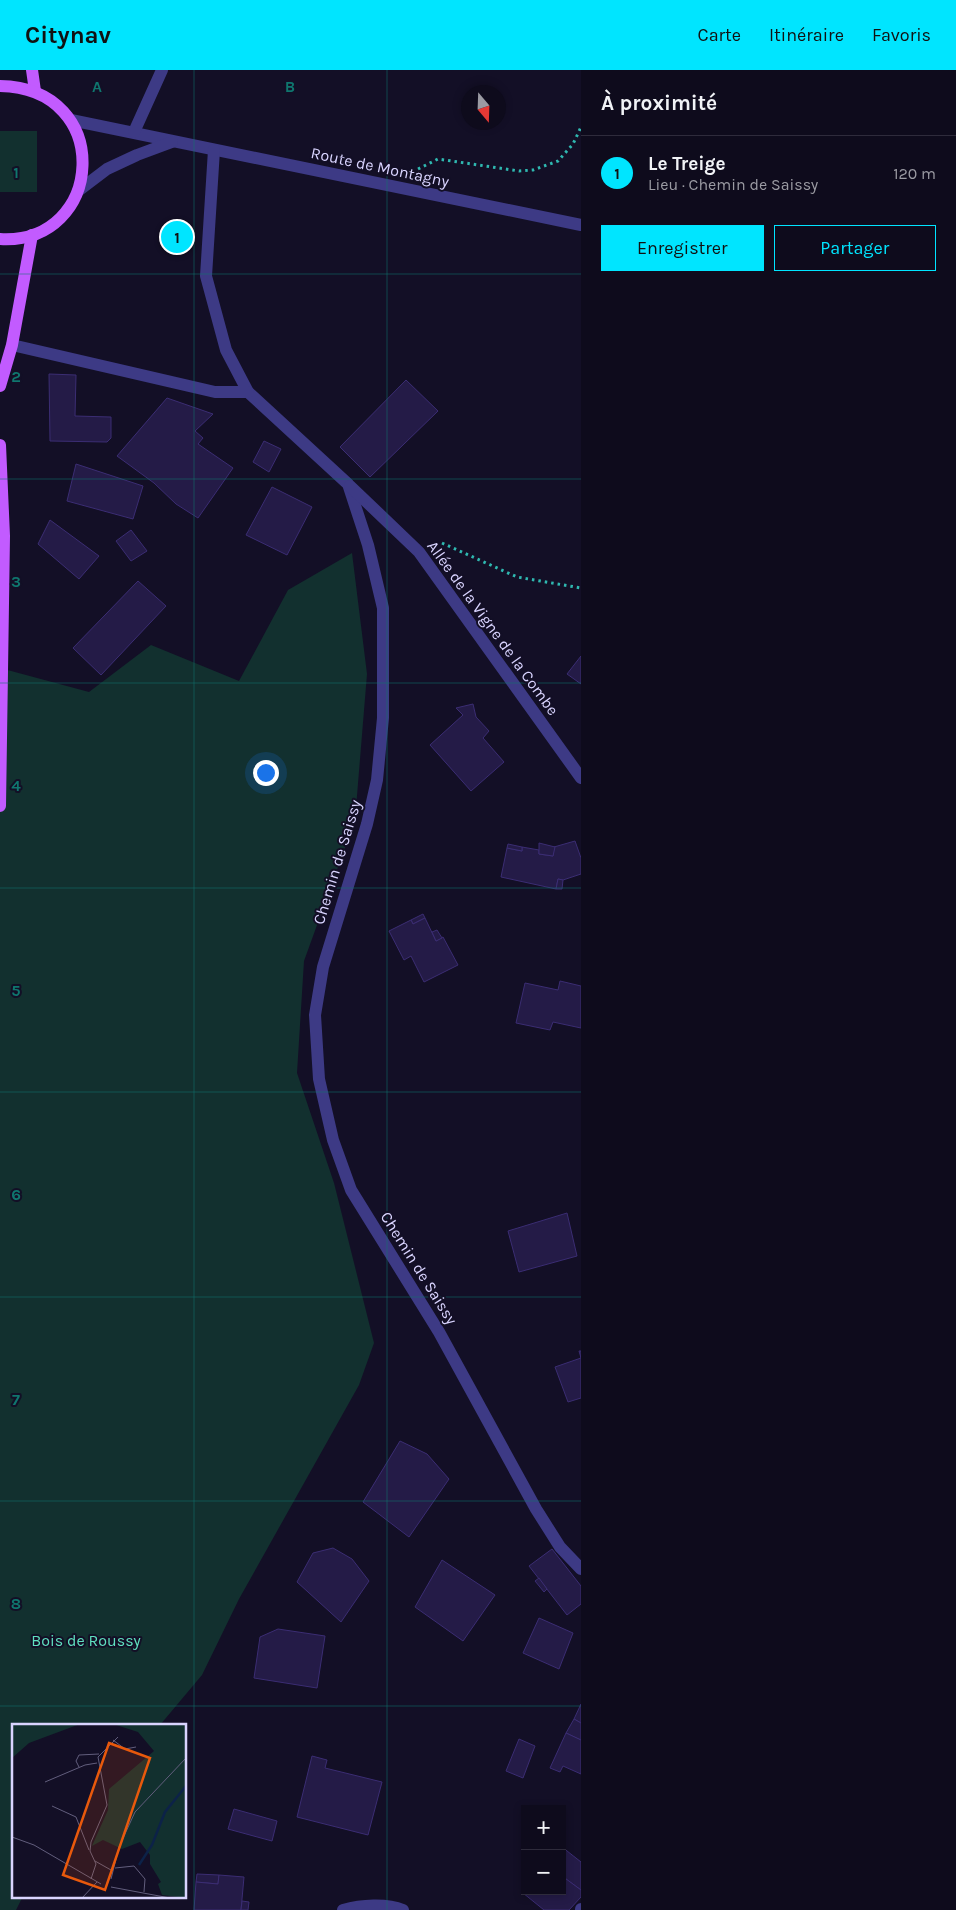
<!DOCTYPE html>
<html lang="fr">
<head>
<meta charset="utf-8">
<style>
  :root { --surface:#0e0b1c; --page:#171425; --text:#f1f3f6; --muted:#9b9ba3; --line:#2e2b3b; --accent:#00e5ff }
  body { margin:0; font-family:Karla,sans-serif; background:var(--page); color:var(--text) }
  .controls { position:absolute; right:15px; bottom:15px; display:grid; overflow:hidden; border-radius:0px; box-shadow:0 2px 8px #0003 }
  .controls button { width:45px; height:45px; display:grid; place-items:center; padding:0; border:0; border-bottom:1px solid var(--line); background:var(--surface); color:var(--text); font:25px sans-serif }
  .compass { position:absolute; left:461px; top:15px; width:45px; height:45px; border-radius:50%; background:var(--surface); box-shadow:0 2px 8px #0003; rotate:161deg }
  .you { position:absolute; left:265px; top:702px; width:18px; height:18px; margin:-12px; border:4px solid #fff; border-radius:50%; background:#1a73e8; box-shadow:0 0 0 8px #1a73e833 }
  .badge { display:grid; place-items:center; width:32px; height:32px; border-radius:50%; background:var(--accent); color:#111; font-size:16px; font-weight:700 }
  .pin { position:absolute; translate:-50% -50%; border:2px solid #fff; box-shadow:0 1px 5px #0006 }
  .list { margin:0; padding:0; list-style:none }
  h2 { display:flex; justify-content:space-between; align-items:center; height:65px; margin:0; padding:0 20px; font-size:21px }
  h2 small { font-size:16px; font-weight:400; color:var(--muted) }
  .list li { display:grid; grid-template-columns:32px 1fr auto; gap:15px; align-items:center; box-sizing:border-box; height:75px; padding:0 20px; border-top:1px solid var(--line) }
  .list b { display:block; font-size:19px; white-space:nowrap }
  .list p { margin:0; font-size:16px; white-space:nowrap; color:var(--muted) }
  .list em { font-size:16px; font-style:normal; color:var(--muted) }
  .actions { display:flex; gap:10px; padding:15px 20px }
  .actions a { flex:1; padding:11px 0; border:1px solid var(--accent); border-radius:0px; text-align:center; font-size:18px; color:var(--accent) }
  .actions .main { background:var(--accent); color:#111 }
  .map { position:relative; flex:none; width:581px; height:1840px; overflow:hidden }
  header { display:flex; align-items:center; gap:30px; box-sizing:border-box; height:70px; padding:0 25px; background:var(--accent); color:#111 }
  header strong { font-size:24px }
  nav { display:flex; gap:28px; margin-inline-start:auto; font-size:18px }
  main { display:flex }
  aside { flex:1; background:var(--surface) }
  .map>svg:first-child { display:block }
</style>
</head>
<body>
<header>
<strong>Citynav</strong>
<nav><a>Carte</a><a>Itinéraire</a><a>Favoris</a></nav>
</header>
<main>
<div class="map">
<svg width="581" height="1840" viewBox="0 0 581 1840">
  <rect width="100%" height="100%" fill="#130f26"/>
  <g fill="#12302f">
    <rect x="0" y="61" width="37" height="61"/>
    <polygon points="352,483 367,604 355,750 304,891 297,1003 334,1113 374,1273 359,1315 239,1529 202,1605 160,1655 14,1655 14,1826 23,1826 16,1840 0,1840 0,598 89,622 151,575 239,611 288,520"/>
  </g>
  <g fill="#241b47" stroke="#3b2d73">
    <polygon points="172,158 182,158 182,176 171,176"/>
    <polygon points="49,304 76,305 75,346 111,347 111,368 107,372 50,371"/>
    <polygon points="406,310 438,341 370,407 340,377"/>
    <polygon points="167,328 213,344 195,361 203,368 198,374 233,398 198,448 176,434 154,413 117,386"/>
    <polygon points="264,371 281,379 269,402 253,392"/>
    <polygon points="76,394 143,416 133,449 67,431"/>
    <polygon points="272,417 312,437 287,485 246,465"/>
    <polygon points="50,450 99,486 79,509 38,474"/>
    <polygon points="131,460 147,481 131,491 116,471"/>
    <polygon points="138,511 166,536 101,605 73,578"/>
    <polygon points="581,586 581,614 567,604"/>
    <polygon points="473,634 476,647 489,661 483,668 504,692 471,721 430,675 463,645 456,638"/>
    <polygon points="575,771 581,788 581,804 563,810 558,809 556,819 501,807 507,778 522,781 522,777 539,780 539,784 553,786 554,777"/>
    <polygon points="539,773 555,777 553,786 539,784"/>
    <polygon points="508,774 522,777 522,781 507,778"/>
    <polygon points="558,809 563,810 562,819 556,819"/>
    <polygon points="423,844 425,848 413,854 411,850"/>
    <polygon points="425,848 436,871 443,867 458,895 424,912 411,886 404,890 389,861 411,850 413,854"/>
    <polygon points="437,860 442,868 436,871 432,862"/>
    <polygon points="560,911 581,916 581,958 553,952 550,960 516,953 525,913 558,920"/>
    <polygon points="567,1143 577,1186 519,1202 508,1161"/>
    <polygon points="579,1281 581,1281 581,1328 568,1332 555,1297 581,1288"/>
    <polygon points="400,1371 427,1384 449,1409 409,1467 363,1432"/>
    <polygon points="333,1478 352,1489 369,1511 341,1552 297,1512 313,1483"/>
    <polygon points="552,1479 581,1516 581,1534 567,1545 529,1496"/>
    <polygon points="442,1490 495,1525 463,1571 415,1537"/>
    <polygon points="539,1508 547,1519 544,1522 535,1511"/>
    <polygon points="539,1548 573,1563 559,1599 523,1583"/>
    <polygon points="278,1559 325,1566 317,1618 254,1608 260,1567"/>
    <polygon points="581,1634 581,1653 574,1649"/>
    <polygon points="574,1649 581,1653 581,1670 566,1663"/>
    <polygon points="566,1663 581,1670 581,1704 563,1696 560,1702 550,1698"/>
    <polygon points="519,1669 535,1676 523,1708 506,1701"/>
    <polygon points="312,1686 327,1690 325,1698 382,1712 368,1765 297,1747"/>
    <polygon points="234,1739 277,1751 272,1771 228,1759"/>
    <polygon points="562,1777 581,1792 581,1820 562,1806"/>
    <polygon points="197,1804 219,1805 218,1814 196,1812"/>
    <polygon points="219,1805 244,1807 241,1840 194,1840 196,1812 218,1814"/>
    <polygon points="562,1806 581,1820 581,1827 569,1840 544,1840 523,1823 525,1821 562,1821"/>
    <polygon points="242,1831 249,1832 248,1840 241,1840"/>
  </g>
  <g fill="none" stroke-linecap="round" stroke-linejoin="round">
    <g stroke="#2fb8b0" stroke-width="3" stroke-dasharray="2.5 4" stroke-linecap="butt">
      <polyline points="418,99 438,89 519,101 533,100 558,91 573,74 581,57"/>
      <polyline points="442,473 517,507 581,518"/>
    </g>
    <g stroke="#3d3a85" stroke-width="12">
      <polyline points="71,50 581,155"/>
      <polyline points="134,62 162,0"/>
      <polyline points="214,80 206,206 226,280 248,322 348,414 368,475 383,538 383,648 377,710 367,754 323,897 315,945 319,1009 333,1070 351,1120 439,1262 536,1439 560,1477 581,1499"/>
      <polyline points="78,121 107,99 137,85 172,72"/>
      <polyline points="12,275 215,322 248,322"/>
      <polyline points="350,416 419,482 581,708"/>
      <path d="M343 1840C361 1835 386 1833 403 1840"/>
      <polyline points="581,1840 581,1839"/>
    </g>
    <g stroke="#c25bff" stroke-width="12">
      <polyline points="32,0 35,21"/>
      <path d="M0 16C115 18 105 175 0 169"/>
      <polyline points="0,316 12,275 32,165"/>
      <polyline points="0,375 4,466 0,736"/>
    </g>
  </g>
  <path fill="none" stroke="#0f766e" stroke-width="1" stroke-opacity="0.55" d="M194 0V1840M387 0V1840M0 204H581M0 409H581M0 613H581M0 818H581M0 1022H581M0 1227H581M0 1431H581M0 1636H581"/>
  <g text-anchor="middle" dominant-baseline="central" stroke-width="4" stroke-linejoin="round" paint-order="stroke">
    <g font-size="16" fill="#d9d4ff" stroke="#130f26">
      <text transform="translate(380 97) rotate(12)">Route de Montagny</text>
      <text transform="translate(493 558) rotate(54)">Allée de la Vigne de la Combe</text>
      <text transform="translate(337 792) rotate(-73)">Chemin de Saissy</text>
      <text transform="translate(419 1198) rotate(58)">Chemin de Saissy</text>
    </g>
    <g font-size="16" fill="#5fe0c0" stroke="#130f26">
      <text x="86" y="1570">Bois de Roussy</text>
    </g>
  </g>
  <g transform="translate(12 1654)">
    <rect width="174" height="174" fill="#130f26"/>
    <path d="M0 0H68L17 19 0 34ZM101 0H174V174L150 171 146 160 149 158 138 140V131L128 118 110 125 91 116 80 122 96 86 97 65 142 27 126 8Z" fill="#12302f"/>
    <path fill="none" stroke="#0c2248" stroke-width="2.5" d="M127 141 140 121 153 88 174 62"/>
    <path fill="none" stroke="#625e7d" stroke-width="1" d="M101 16 113 25 124 23M67 43 64 37 67 31 87 30M33 58 73 41 85 39M40 82 64 93 77 126M0 113 22 121 89 160M83 137 99 146M103 144 122 142 133 155 132 168M79 155 84 140 78 127 79 118 95 81 86 33 106 13M99 155 107 123 123 88 174 34M99 163 158 174M70 174 85 158"/>
    <path fill="#e8590c" fill-opacity="0.15" stroke="#e8590c" stroke-width="2.5" d="M97 19 138 34 93 166 51 151Z"/>
    <rect width="174" height="174" fill="none" stroke="#d9d4ff" stroke-width="2.5"/>
  </g>
  <g font-size="16" text-anchor="middle" font-weight="bold" fill="#0f766e" stroke="#130f26" stroke-width="4" stroke-linejoin="round" paint-order="stroke">
    <text x="97" y="22">A</text>
    <text x="290" y="22">B</text>
    <text x="16" y="108">1</text>
    <text x="16" y="312">2</text>
    <text x="16" y="517">3</text>
    <text x="16" y="721">4</text>
    <text x="16" y="926">5</text>
    <text x="16" y="1130">6</text>
    <text x="16" y="1335">7</text>
    <text x="16" y="1539">8</text>
  </g>
</svg>
<div class="controls">
<button>+</button>
<button>−</button>
</div>
<svg class="compass" viewBox="-18 -18 36 36"><path d="M0-13l5 13h-10z" fill="#e53935"/><path d="M0 13l5-13h-10z" fill="#9b9ba3"/></svg>
<div class="you"></div>
<div class="pin badge" style="left:177px;top:167px">1</div>
</div>
<aside>
<h2>À proximité<small></small></h2>
<ul class="list">
<li><span class="badge">1</span><div><b>Le Treige</b><p>Lieu · Chemin de Saissy</p></div><em>120 m</em></li>
</ul>
<div class="actions"><a class="main">Enregistrer</a><a>Partager</a></div>
</aside>
</main>
</body>
</html>
